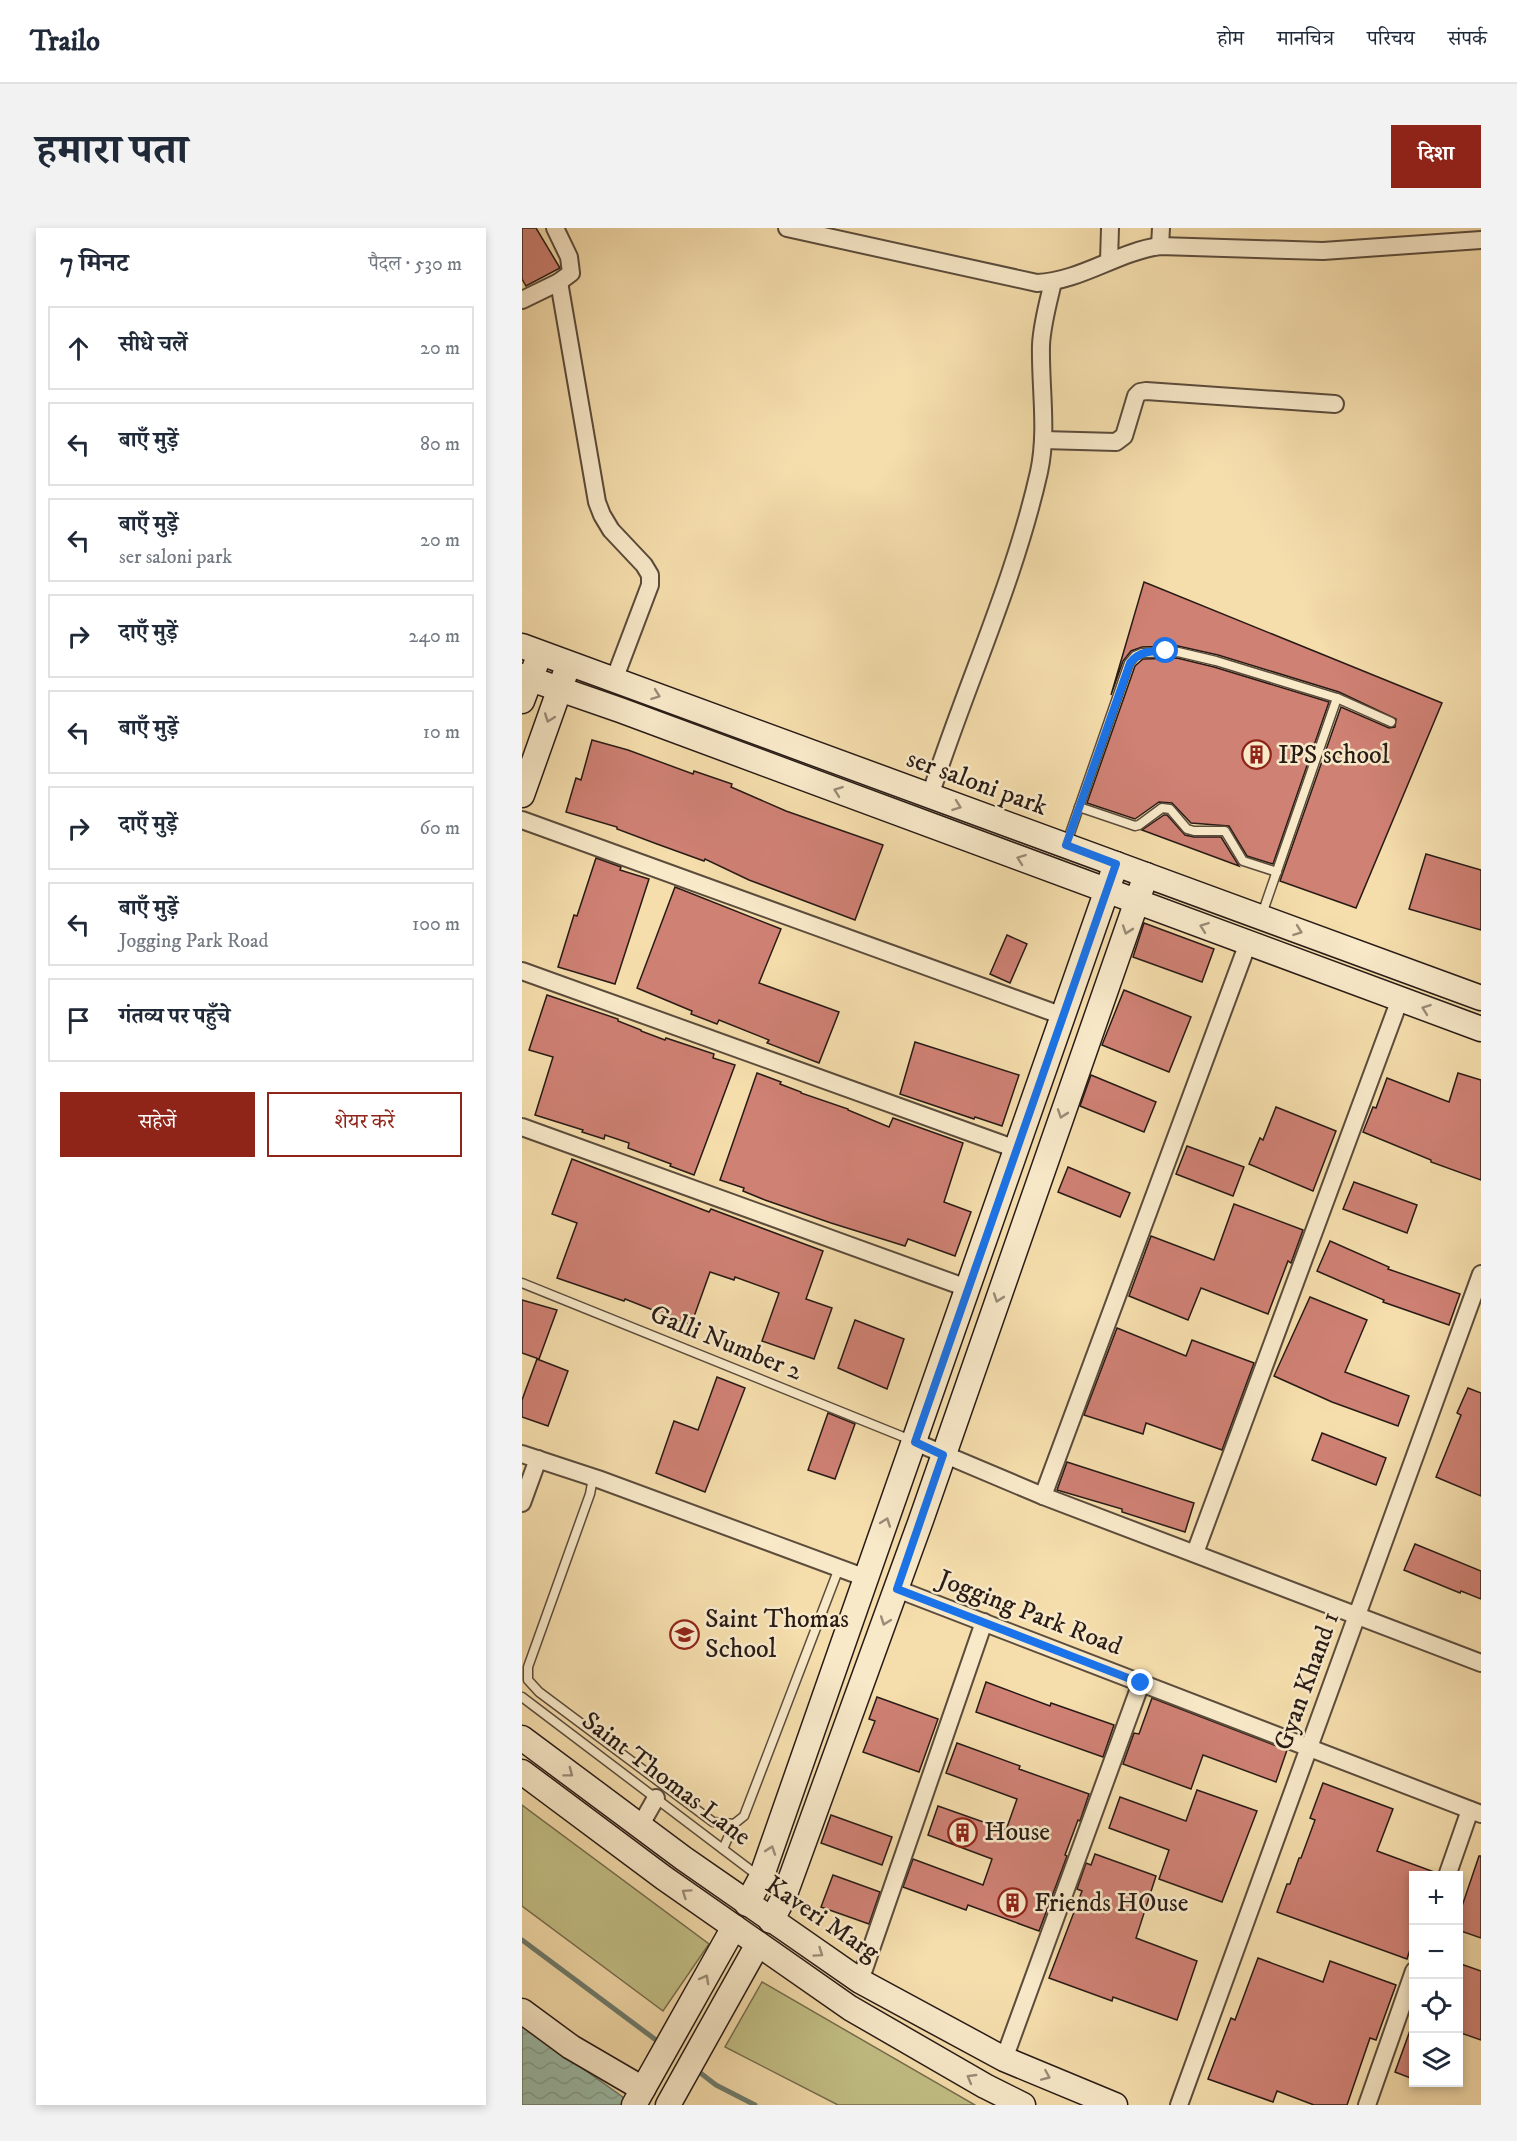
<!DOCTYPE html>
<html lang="hi">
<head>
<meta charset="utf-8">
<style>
  :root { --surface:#fff; --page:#f2f2f3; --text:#1f2937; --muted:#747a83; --line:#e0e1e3; --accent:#8f2418 }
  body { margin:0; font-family:"IM FELL DW Pica","Noto Serif Devanagari",serif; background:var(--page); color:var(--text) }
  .controls { position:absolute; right:18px; bottom:18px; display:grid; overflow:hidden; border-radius:0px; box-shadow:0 3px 9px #0003 }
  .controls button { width:54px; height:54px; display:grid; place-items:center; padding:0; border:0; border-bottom:2px solid var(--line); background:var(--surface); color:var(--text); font:30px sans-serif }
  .stop { position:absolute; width:18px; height:18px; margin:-14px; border:4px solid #1a73e8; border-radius:50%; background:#fff }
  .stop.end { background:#1a73e8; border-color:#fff; box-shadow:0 2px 6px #0008 }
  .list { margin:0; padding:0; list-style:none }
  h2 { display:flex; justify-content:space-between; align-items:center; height:78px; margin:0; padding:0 24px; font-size:26px }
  h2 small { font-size:20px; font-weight:400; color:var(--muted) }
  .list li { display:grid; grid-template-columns:39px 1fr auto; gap:18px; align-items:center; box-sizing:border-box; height:84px; margin:0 12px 12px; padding:0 12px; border:2px solid var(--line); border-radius:0px }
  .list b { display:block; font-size:22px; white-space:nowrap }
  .list p { margin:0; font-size:20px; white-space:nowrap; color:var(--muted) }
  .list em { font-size:20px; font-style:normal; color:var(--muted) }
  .actions { display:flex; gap:12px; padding:18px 24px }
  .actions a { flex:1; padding:14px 0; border:2px solid var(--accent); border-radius:0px; text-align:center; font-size:21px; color:var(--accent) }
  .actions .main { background:var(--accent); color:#fff }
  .icon { flex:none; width:33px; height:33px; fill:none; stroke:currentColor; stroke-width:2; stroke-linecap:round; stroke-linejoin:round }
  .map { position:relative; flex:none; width:959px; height:1877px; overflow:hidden; border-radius:0px }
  header { display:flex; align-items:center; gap:36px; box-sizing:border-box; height:84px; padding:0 30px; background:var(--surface); border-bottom:2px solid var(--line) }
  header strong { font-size:28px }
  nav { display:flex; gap:33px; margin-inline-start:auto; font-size:21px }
  .intro { display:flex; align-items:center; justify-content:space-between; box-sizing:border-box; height:144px; padding:0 36px }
  h1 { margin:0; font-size:42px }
  .button { padding:15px 27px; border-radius:0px; background:var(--accent); color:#fff; font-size:21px; font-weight:700 }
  main { display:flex; gap:36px; padding:0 36px }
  aside { flex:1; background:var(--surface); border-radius:0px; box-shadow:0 3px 9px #0003 }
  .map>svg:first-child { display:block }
</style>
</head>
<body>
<header>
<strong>Trailo</strong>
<nav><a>होम</a><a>मानचित्र</a><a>परिचय</a><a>संपर्क</a></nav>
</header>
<div class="intro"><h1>हमारा पता</h1><a class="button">दिशा</a></div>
<main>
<aside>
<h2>7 मिनट<small>पैदल · 530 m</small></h2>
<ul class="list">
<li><svg class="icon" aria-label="ahead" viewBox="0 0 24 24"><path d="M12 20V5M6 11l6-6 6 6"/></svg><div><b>सीधे चलें</b></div><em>20 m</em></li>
<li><svg class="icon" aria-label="left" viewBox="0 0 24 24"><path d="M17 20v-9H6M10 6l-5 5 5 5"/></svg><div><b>बाएँ मुड़ें</b></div><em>80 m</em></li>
<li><svg class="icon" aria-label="left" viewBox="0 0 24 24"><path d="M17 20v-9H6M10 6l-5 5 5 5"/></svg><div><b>बाएँ मुड़ें</b><p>ser saloni park</p></div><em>20 m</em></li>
<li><svg class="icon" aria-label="right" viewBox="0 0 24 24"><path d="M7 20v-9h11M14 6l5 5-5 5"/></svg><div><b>दाएँ मुड़ें</b></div><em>240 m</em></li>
<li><svg class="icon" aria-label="left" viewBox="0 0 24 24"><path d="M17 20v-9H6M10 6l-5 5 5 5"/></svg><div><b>बाएँ मुड़ें</b></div><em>10 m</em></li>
<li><svg class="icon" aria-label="right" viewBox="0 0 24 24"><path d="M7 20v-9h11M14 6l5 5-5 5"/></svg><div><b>दाएँ मुड़ें</b></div><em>60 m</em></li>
<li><svg class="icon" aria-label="left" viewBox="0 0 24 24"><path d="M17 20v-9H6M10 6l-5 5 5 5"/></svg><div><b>बाएँ मुड़ें</b><p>Jogging Park Road</p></div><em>100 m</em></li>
<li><svg class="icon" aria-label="arrive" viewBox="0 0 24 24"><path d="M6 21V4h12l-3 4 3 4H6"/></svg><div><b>गंतव्य पर पहुँचे</b></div></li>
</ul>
<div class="actions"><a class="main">सहेजें</a><a>शेयर करें</a></div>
</aside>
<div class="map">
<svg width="959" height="1877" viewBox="0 0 959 1877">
  <defs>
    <pattern id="water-waves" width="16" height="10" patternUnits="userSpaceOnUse" patternTransform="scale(1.5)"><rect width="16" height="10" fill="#9cbca8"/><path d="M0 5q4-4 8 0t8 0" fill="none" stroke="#86a190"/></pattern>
  </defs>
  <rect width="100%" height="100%" fill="#f5ddac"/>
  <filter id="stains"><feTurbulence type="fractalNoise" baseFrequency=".00333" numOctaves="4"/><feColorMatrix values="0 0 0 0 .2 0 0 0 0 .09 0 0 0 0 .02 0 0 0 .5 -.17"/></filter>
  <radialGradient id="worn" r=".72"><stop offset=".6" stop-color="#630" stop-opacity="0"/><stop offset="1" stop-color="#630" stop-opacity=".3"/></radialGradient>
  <g fill="#c2bf85" stroke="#756d4e" stroke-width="1.5">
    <polygon points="0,1577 187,1716 141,1783 0,1678"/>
    <polygon points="240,1754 453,1877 316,1877 203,1819"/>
  </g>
  <polygon fill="url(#water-waves)" stroke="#6e7c6e" stroke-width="1.5" points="0,1797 112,1877 0,1877"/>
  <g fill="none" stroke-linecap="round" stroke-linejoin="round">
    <g stroke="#6e7c6e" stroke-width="5">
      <polyline points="0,1712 138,1815"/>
      <polyline points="172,1840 194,1857 233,1877"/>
    </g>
  </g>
  <g fill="#cf8174" stroke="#281b16" stroke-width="1.5">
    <polygon points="0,0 14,0 38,40 4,58 0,51"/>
    <polygon points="622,354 920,475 834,680 758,653 819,479 867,500 873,499 874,491 817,464 696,427 656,418 620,419 609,423 601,433 589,467"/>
    <polygon points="655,430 692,439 807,474 751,636 725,628 707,598 669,595 650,575 637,574 613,591 565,575 613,438 621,431"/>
    <polygon points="70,512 106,522 171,546 172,543 210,556 209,559 264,583 361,617 333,692 227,652 183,631 182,633 135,616 95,601 95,599 44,584 54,550 59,552"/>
    <polygon points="642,587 645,587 663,607 672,609 699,609 717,638 620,602"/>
    <polygon points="904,626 959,642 959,702 887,681"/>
    <polygon points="74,630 99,639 98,642 127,651 93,756 36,739 52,687 55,688"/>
    <polygon points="153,659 259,701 237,755 317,784 297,835 245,815 247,812 197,792 195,796 169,786 170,783 115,760"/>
    <polygon points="622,695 692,721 680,754 611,729"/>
    <polygon points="485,707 505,716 488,755 468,746"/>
    <polygon points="602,762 669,789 647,844 580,817"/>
    <polygon points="25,767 96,791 96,793 119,802 119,803 143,812 144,810 192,826 191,830 213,837 172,947 148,938 149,936 106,920 107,915 83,907 82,911 60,904 61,902 13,887 31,829 7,822"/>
    <polygon points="393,814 497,847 480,898 453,889 452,891 378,866"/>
    <polygon points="235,845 259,854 258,856 279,864 279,865 326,881 326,882 367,899 371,890 441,915 422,974 449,984 433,1028 386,1011 383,1018 309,995 243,972 221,963 222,960 198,952"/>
    <polygon points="936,845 959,852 959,952 909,934 909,932 841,904 851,879 854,880 865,850 927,874"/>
    <polygon points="569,847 634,874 622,904 558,878"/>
    <polygon points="754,879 814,903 791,963 727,936 738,910 741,912"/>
    <polygon points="665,918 722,939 711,968 654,946"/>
    <polygon points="50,931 187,984 189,981 301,1023 284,1071 310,1080 292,1131 240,1113 257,1065 213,1049 212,1052 188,1044 169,1097 103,1071 102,1073 35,1050 55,995 30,986"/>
    <polygon points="546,939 608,965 598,989 536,964"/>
    <polygon points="832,954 895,977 885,1005 821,981"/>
    <polygon points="712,976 781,1002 769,1035 766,1033 746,1086 679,1060 666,1092 607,1068 629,1008 692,1032"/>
    <polygon points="808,1013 867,1039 866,1041 938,1066 927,1097 861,1074 862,1072 795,1043"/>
    <polygon points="788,1069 845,1092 823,1144 887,1168 876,1198 810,1174 752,1148"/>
    <polygon points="0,1072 35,1082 17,1131 0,1125"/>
    <polygon points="333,1092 382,1111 365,1161 316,1140"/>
    <polygon points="595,1100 664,1128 670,1112 732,1135 700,1222 624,1195 621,1206 562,1187"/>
    <polygon points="15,1131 46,1143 26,1198 0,1189 0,1172"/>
    <polygon points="195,1149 223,1160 183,1264 134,1245 152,1193 176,1202"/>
    <polygon points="946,1160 959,1165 959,1268 914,1249 939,1187 935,1185"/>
    <polygon points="306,1185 333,1196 313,1251 286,1242"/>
    <polygon points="800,1205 864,1230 854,1257 790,1232"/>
    <polygon points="545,1234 672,1275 663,1304 600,1284 600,1281 535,1262"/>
    <polygon points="893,1316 959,1343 959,1371 939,1363 938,1365 882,1342"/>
    <polygon points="464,1454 528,1478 529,1475 592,1497 581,1529 454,1484"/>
    <polygon points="355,1469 416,1491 397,1544 341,1524 353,1493 347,1491"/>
    <polygon points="630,1470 765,1522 754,1554 681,1527 669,1561 601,1536 612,1505 617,1506"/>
    <polygon points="435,1515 498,1538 497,1541 567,1566 558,1593 556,1592 543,1627 545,1628 517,1703 446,1677 444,1682 381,1659 391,1631 461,1657 470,1631 406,1607 416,1578 484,1602 495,1571 424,1545"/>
    <polygon points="801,1555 871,1581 855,1623 915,1645 915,1647 891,1647 891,1712 885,1731 755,1684 765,1656 768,1656 777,1630 779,1630 793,1592 788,1590"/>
    <polygon points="675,1562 735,1583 700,1674 637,1651 647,1622 587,1600 598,1569 664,1593"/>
    <polygon points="309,1587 370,1609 360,1637 299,1615"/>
    <polygon points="573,1626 634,1648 614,1710 675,1733 655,1792 591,1769 590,1773 527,1750 560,1663 555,1661 564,1635 569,1637"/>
    <polygon points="957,1628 959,1628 959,1710 936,1702 936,1690"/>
    <polygon points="311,1647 358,1664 347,1696 299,1679"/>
    <polygon points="736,1730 801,1754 808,1733 874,1757 854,1812 848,1810 825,1877 792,1877 755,1863 751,1874 686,1851 709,1790 713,1792"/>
    <polygon points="936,1735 959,1743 959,1812 936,1804"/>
    <polygon points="890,1797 891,1798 891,1851 873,1844"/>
  </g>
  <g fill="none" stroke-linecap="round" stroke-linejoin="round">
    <defs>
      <g id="lane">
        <polyline points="557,579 613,598 617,597 640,580 648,581 665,601 672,603 703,603 721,633 755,644"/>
        <polyline points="544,617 607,435 613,428 620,425 656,424 694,433 815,470 869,494"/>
        <polyline points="739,689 815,470"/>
        <polyline points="0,1055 389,1212"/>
        <polyline points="71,1250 68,1266 6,1439 6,1452 17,1464 191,1594 212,1596 222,1588 317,1340"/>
        <polyline points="0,1469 239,1650 262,1663"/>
        <polyline points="201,1621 212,1596"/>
      </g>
      <g id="street">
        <path d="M265 0 515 55C559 53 595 24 638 18L801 23 959 12"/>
        <polyline points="638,18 639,0"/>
        <polyline points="587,33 588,0"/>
        <polyline points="37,54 75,274 80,287 89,302 122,337 128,347 128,357 92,452"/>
        <polyline points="0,72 37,54 49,45 47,29 33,0"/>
        <polyline points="521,212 594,214 602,208 614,168 618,164 624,163 813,176"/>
        <path d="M408 568C443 459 492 355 517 244 526 202 518 159 519 117 520 96 526 75 531 54"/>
        <polyline points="0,592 541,788"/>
        <polyline points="0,743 494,921"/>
        <polyline points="0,899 445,1060"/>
        <polyline points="393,1214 521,1268 959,1435"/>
        <polyline points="0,1226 76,1251 344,1350"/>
        <polyline points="521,1268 726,715"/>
        <polyline points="0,1275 16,1231"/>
        <polyline points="673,1325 878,771"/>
        <polyline points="375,1361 959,1586"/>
        <polyline points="118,1598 134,1570"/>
        <polyline points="925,1648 948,1582"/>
        <polyline points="338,1753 462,1394"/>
        <polyline points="482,1831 619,1455"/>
        <polyline points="657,1877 959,1046"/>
        <polyline points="845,1877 892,1743"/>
      </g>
      <g id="secondary">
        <polyline points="0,418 959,770"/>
        <polyline points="0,448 98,482 959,801"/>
        <polyline points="0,473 14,436"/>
        <polyline points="0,567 43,446"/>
        <polyline points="0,1510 161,1630 338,1753 482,1831 593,1877"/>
        <polyline points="0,1544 142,1650 328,1780 463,1858 501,1877"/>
        <polyline points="225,1676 239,1650 594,636"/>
        <polyline points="249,1693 262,1669 398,1295 624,647"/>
        <polyline points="0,1783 49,1819 121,1861"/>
        <polyline points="112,1877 212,1699"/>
        <polyline points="146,1877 236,1716"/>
      </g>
    </defs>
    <use href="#lane" stroke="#5b4c3c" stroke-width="11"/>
    <use href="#street" stroke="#5b4c3c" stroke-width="20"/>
    <use href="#secondary" stroke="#281b16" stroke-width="27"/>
    <use href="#lane" stroke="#f8e9c9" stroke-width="8"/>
    <use href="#street" stroke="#f8e9c9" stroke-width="16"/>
    <use href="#secondary" stroke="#f8e9c9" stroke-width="24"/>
  </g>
  <defs><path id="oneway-chevron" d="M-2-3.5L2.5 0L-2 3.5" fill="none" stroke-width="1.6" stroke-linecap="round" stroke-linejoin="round" transform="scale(1.5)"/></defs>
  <g stroke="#9a8c78">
    <use href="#oneway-chevron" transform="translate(134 467) rotate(20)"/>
    <use href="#oneway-chevron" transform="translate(27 490) rotate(110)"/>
    <use href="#oneway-chevron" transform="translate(316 563) rotate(-160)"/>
    <use href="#oneway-chevron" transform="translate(435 578) rotate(20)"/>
    <use href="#oneway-chevron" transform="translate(499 631) rotate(-160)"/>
    <use href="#oneway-chevron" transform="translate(682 699) rotate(-160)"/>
    <use href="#oneway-chevron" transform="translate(605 702) rotate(109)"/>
    <use href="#oneway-chevron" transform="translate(776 703) rotate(20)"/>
    <use href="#oneway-chevron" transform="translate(904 781) rotate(-160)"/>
    <use href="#oneway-chevron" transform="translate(540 886) rotate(109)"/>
    <use href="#oneway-chevron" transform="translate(476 1070) rotate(109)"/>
    <use href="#oneway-chevron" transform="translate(364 1294) rotate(-70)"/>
    <use href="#oneway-chevron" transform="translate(363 1393) rotate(110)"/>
    <use href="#oneway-chevron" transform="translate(47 1545) rotate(37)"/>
    <use href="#oneway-chevron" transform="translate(249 1622) rotate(-71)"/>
    <use href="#oneway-chevron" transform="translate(164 1665) rotate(-145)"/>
    <use href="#oneway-chevron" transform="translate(297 1725) rotate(34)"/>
    <use href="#oneway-chevron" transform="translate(183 1751) rotate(-61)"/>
    <use href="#oneway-chevron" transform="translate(524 1848) rotate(23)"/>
    <use href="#oneway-chevron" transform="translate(449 1850) rotate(-150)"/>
  </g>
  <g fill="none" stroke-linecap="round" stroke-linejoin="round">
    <path stroke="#1a73e8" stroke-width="8" d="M619 1455 375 1361 421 1227 393 1214 594 636 544 617 608 435C617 423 630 423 644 423"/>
  </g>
  <defs>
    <symbol id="building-ring" viewBox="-11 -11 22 22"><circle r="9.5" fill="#f8e9c9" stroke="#8f2418" stroke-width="1.5"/><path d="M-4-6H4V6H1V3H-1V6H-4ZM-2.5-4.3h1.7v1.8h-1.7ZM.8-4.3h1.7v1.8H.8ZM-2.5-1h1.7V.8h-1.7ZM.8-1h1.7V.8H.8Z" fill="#8f2418"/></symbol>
    <symbol id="school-ring" viewBox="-11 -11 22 22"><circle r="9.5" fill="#f8e9c9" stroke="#8f2418" stroke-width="1.5"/><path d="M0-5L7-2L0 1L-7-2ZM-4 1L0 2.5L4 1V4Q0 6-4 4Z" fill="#8f2418"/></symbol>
  </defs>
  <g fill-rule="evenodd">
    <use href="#building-ring" x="718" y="510" width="33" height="33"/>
    <use href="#school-ring" x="146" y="1390" width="33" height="33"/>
    <use href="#building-ring" x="424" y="1588" width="33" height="33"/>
    <use href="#building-ring" x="474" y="1658" width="33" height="33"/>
  </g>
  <g text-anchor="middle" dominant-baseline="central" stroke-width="5" stroke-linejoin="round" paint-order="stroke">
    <g font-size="26" fill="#281b16" stroke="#f8e9c9" text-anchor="start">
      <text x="756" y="527">IPS school</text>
      <text x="183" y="1391">Saint Thomas<tspan x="183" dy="30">School</tspan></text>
      <text x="462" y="1604">House</text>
      <text x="512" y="1675">Friends HOuse</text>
    </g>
    <g font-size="26" fill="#281b16" stroke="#f8e9c9">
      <text transform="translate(455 555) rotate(20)">ser saloni park</text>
      <text transform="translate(204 1115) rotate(22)">Galli Number 2</text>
      <text transform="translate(508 1385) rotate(21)">Jogging Park Road</text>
      <text transform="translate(785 1453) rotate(-70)">Gyan Khand 1</text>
      <text transform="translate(144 1551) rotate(37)">Saint Thomas Lane</text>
      <text transform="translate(300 1691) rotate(34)">Kaveri Marg</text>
    </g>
  </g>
  <rect width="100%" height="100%" filter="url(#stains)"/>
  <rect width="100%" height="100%" fill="url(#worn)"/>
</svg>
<div class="controls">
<button>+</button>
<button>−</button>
<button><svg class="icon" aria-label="locate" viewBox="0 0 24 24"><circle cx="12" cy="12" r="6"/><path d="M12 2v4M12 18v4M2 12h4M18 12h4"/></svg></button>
<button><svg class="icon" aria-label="layers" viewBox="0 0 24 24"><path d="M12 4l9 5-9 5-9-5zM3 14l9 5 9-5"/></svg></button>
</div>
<div class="stop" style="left:644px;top:423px"></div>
<div class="stop end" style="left:619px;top:1455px"></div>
</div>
</main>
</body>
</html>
